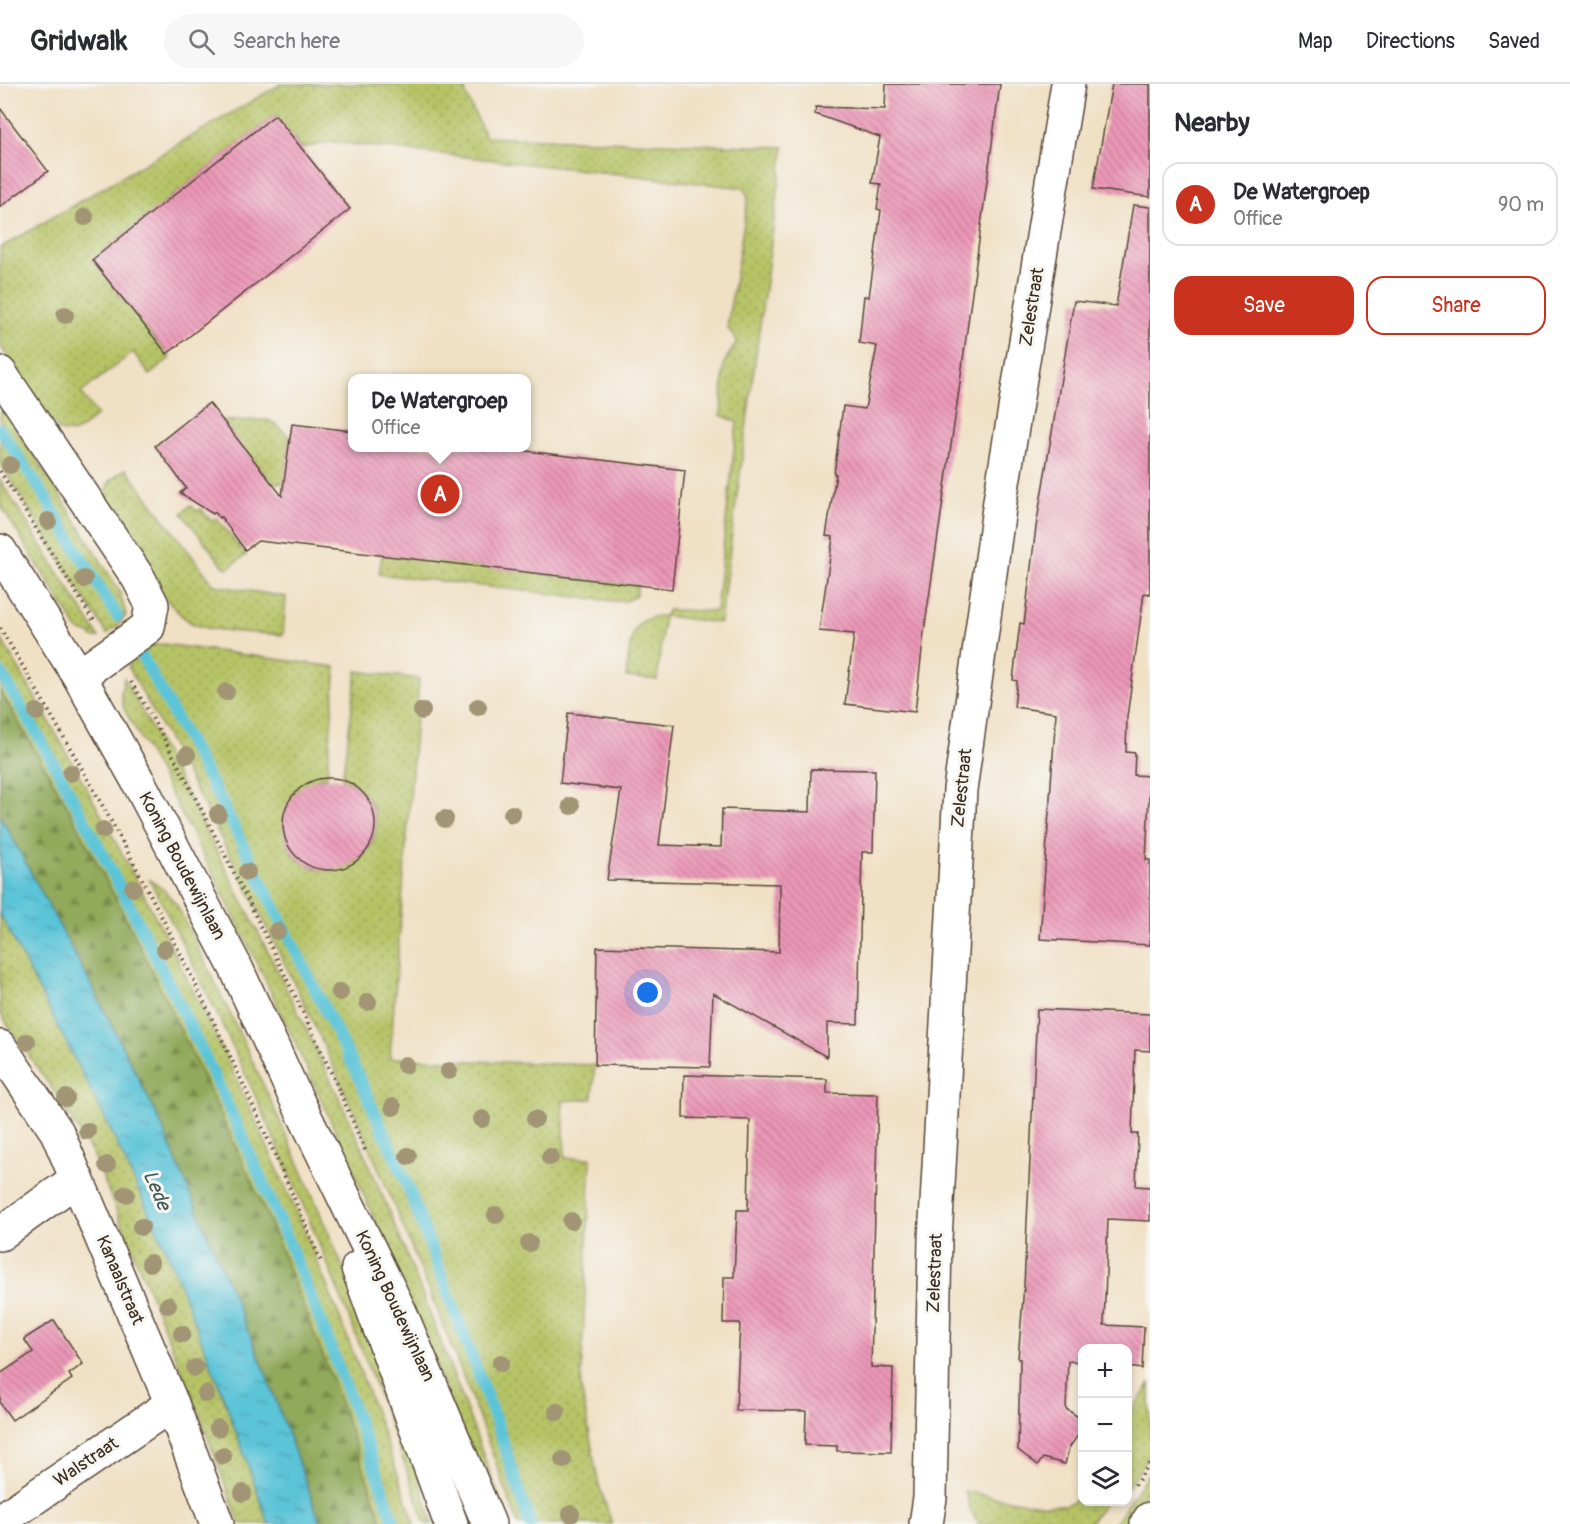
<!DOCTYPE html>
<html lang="en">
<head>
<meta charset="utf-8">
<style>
  :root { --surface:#fff; --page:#f7f7f7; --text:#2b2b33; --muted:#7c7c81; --line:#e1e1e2; --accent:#c8321e }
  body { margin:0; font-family:Pangolin,sans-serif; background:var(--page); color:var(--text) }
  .controls { position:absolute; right:18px; bottom:18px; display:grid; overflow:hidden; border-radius:12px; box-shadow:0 3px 9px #0003 }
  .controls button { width:54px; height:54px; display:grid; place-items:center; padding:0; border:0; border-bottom:2px solid var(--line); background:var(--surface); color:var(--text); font:30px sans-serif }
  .you { position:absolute; left:648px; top:909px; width:21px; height:21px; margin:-15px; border:4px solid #fff; border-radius:50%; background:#1a73e8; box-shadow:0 0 0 9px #1a73e833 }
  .badge { display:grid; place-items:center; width:39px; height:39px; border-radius:50%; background:var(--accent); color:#fff; font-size:20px; font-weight:700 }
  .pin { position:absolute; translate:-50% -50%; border:3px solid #fff; box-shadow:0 2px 6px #0006 }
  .popup { position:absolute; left:348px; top:290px; width:183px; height:78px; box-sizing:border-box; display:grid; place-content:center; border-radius:12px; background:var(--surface); filter:drop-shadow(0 2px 4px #0005); font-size:20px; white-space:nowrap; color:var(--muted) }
  .popup b { font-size:22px; color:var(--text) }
  .popup::after { content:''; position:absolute; left:50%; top:100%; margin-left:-12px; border:12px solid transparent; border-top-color:var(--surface) }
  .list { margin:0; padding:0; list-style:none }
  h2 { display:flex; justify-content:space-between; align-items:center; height:78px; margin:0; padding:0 24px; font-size:26px }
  h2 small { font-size:20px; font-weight:400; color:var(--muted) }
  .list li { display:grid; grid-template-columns:39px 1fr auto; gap:18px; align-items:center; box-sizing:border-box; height:84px; margin:0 12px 12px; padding:0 12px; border:2px solid var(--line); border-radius:18px }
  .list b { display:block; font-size:22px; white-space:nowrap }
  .list p { margin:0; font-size:20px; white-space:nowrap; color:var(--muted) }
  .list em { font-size:20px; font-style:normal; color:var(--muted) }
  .actions { display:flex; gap:12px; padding:18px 24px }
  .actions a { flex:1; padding:14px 0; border:2px solid var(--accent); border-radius:18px; text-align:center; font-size:21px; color:var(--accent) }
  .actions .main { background:var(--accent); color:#fff }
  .icon { flex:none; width:33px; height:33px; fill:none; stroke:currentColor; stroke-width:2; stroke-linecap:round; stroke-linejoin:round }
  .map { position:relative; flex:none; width:1150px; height:1440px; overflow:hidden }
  header { display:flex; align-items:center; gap:36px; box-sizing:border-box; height:84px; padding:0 30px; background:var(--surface); border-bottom:2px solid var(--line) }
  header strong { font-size:28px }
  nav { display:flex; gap:33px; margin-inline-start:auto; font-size:21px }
  .search { width:420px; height:54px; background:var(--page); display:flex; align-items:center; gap:15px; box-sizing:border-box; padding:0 21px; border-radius:33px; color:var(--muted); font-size:22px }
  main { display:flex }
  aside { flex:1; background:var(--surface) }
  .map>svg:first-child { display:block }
</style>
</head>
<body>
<header>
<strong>Gridwalk</strong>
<div class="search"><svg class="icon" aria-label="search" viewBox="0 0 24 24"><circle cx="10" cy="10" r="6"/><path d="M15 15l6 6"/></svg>Search here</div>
<nav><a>Map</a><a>Directions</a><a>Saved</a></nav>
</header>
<main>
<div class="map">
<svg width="1150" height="1440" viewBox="0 0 1150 1440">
  <defs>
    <pattern id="grass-dots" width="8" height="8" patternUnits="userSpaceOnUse" patternTransform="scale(1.5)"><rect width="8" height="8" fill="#b6c365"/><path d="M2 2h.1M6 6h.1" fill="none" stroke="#959f53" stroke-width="1.8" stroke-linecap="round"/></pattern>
    <pattern id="forest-firs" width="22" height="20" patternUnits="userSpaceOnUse" patternTransform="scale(1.5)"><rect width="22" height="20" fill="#90a95a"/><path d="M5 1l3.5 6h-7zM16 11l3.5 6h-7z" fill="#778a4a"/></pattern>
    <pattern id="water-ripples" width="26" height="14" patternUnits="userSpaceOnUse" patternTransform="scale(1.5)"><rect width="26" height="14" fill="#5bc4d8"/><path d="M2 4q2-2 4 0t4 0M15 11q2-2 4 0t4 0" fill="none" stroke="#4c9faf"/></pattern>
    <pattern id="building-back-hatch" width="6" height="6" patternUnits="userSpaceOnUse" patternTransform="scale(1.5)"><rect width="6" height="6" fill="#ec98b8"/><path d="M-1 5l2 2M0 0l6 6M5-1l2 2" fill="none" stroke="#c07c95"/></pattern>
  </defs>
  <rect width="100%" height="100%" fill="#f6f6f2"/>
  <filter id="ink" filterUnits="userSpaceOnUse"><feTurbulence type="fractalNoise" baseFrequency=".0167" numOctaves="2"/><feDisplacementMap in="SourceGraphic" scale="12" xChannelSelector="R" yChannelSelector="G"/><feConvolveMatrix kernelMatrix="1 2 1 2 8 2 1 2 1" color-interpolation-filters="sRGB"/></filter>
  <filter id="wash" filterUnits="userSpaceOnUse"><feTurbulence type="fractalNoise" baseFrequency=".008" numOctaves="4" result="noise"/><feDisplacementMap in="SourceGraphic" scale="24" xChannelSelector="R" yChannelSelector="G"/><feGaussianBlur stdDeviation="1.35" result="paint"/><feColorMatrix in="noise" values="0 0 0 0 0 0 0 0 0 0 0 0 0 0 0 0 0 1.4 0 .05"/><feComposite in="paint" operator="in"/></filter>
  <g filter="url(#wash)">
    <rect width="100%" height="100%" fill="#f0e0c4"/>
    <g fill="url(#grass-dots)" stroke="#787642" stroke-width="1.5">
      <path d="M281 0H464L466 11 486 53 784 63 720 539 664 532 657 596 626 593C631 564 626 531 664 532L668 526 716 527 737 338 721 331 724 279 737 257 727 243 748 114 744 104 333 58 302 64 275 31 92 176 170 274 150 291 133 268 81 309 97 331 79 346 72 349 60 347 49 333 0 261V164Z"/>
      <polygon points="0,320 63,416 120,508 126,531 118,542 107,550 0,379"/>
      <polygon points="268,336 276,340 290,354 285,400 257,396 265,390 222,337"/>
      <path d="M126 385 214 501 286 513 283 551C255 548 226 549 199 542 168 534 125 451 107 422 103 400 108 397 126 385Z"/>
      <polygon points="0,396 2,399 99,553 94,554 90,550 78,546 0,420"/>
      <polygon points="191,421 196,427 201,425 211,437 216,434 246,471 228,484 224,483 182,429"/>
      <polygon points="382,471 638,501 636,511 626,517 612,517 379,490"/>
      <path d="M0 553C104 729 199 908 282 1095 332 1207 375 1324 415 1440H383L207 1001 69 725 0 607Z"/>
      <path d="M163 560 336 583 327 693C299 698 277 722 285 752 301 814 397 782 372 722 366 709 356 700 342 696L357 587 419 595 390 974 595 981 592 1015 563 1017 565 1074H591L581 1303 598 1397 612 1440H518C459 1275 393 1112 320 953 261 827 196 704 128 583 137 568 146 561 163 560Z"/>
      <path d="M124 594C203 738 278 883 347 1031 408 1164 458 1303 509 1440H499C453 1327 408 1213 359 1100 288 938 211 779 124 625L121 610Z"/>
      <path d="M149 795 164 806 177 821C250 967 318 1115 376 1267 397 1323 415 1382 433 1440H426C348 1219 259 1002 149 795Z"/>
      <path d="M0 830C59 942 119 1055 169 1172 206 1260 237 1350 269 1440H240L200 1332 94 1072 61 1018 0 929Z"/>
      <polygon points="1150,1300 1150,1370 1128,1403 1128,1361 1132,1355 1128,1351 1128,1332"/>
      <polygon points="1150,1387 1150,1401 1123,1440 1114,1440"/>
      <path d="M965 1407C992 1412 1034 1423 1061 1421 1069 1421 1075 1416 1082 1412V1418H1106L1089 1440H978L970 1425Z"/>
    </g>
    <polygon fill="url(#forest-firs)" stroke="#666a3c" stroke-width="1.5" points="0,607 69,725 131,844 207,1001 269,1136 330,1290 383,1440 321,1440 265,1287 157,1031 88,895 0,731"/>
    <polygon fill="url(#water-ripples)" stroke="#4b777b" stroke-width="1.5" points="0,731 88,895 157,1031 265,1287 321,1440 269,1440 225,1317 169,1172 105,1034 0,830"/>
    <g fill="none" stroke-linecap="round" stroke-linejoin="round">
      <g stroke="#5bc4d8" stroke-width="12">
        <polyline points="0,345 40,405 117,532"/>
        <polyline points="142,572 223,721 357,989 405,1095 496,1337 530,1440"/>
        <path d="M0 588C45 660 85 736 124 811 193 944 258 1080 313 1218 343 1291 368 1366 395 1440"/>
      </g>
    </g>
    <g id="blocks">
      <g fill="url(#building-back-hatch)">
        <polygon points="886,0 1000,0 959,306 924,548 915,628 845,620 854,550 819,547 833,453 826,452 836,390 834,390 843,322 865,325 877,262 859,259 864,212 869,213 881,126 877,125 881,100 872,99 880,53 815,30 816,23 885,25"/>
        <polygon points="1112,0 1150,0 1150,113 1093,105"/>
        <polygon points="0,24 48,87 0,123"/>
        <polygon points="275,31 350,125 167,270 92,176"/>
        <polygon points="1133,121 1150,123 1150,510 1144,509 1127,633 1126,668 1135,669 1134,691 1150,692 1146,776 1150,776 1150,861 1040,855 1056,629 1014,623 1017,597 1013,596 1020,539 1024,540 1036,443 1074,217 1116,222"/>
        <polygon points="209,319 282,412 292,340 353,347 353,363 493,363 685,386 672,505 258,457 245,466 221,433 219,434 215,428 213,430 180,409 186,404 155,362"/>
        <polygon points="568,629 674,641 659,761 721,763 722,725 810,728 811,685 875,686 873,768 862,768 858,940 827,939 827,973 713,909 710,983 595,981 597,863 779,868 780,800 607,796 621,706 560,699"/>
        <circle cx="329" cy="740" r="46"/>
        <polygon points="1037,925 1150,930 1150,967 1135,966 1132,1050 1138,1050 1136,1102 1150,1103 1150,1137 1108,1135 1104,1241 1144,1243 1142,1285 1128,1283 1128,1264 1083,1264 1083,1278 1068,1277 1066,1325 1083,1336 1083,1344 1069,1364 1065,1380 1043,1374 1038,1381 1018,1366 1020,1275 1018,1275 1024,1202"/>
        <polygon points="684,991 827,995 827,1009 878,1010 871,1283 893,1284 891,1368 837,1367 837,1362 805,1361 806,1327 736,1326 740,1239 723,1239 724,1193 734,1193 737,1126 748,1126 750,1036 683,1034"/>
        <polygon points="54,1236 83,1280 69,1290 72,1295 12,1336 0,1319 0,1290 33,1268 24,1255"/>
      </g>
    </g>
  </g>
  <g filter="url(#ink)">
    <use href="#blocks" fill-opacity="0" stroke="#564537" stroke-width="1.5"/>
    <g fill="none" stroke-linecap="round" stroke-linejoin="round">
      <defs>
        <g id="minor">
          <polyline points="0,289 139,495 152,521 148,543 79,592"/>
          <polyline points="0,963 57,1048 172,1320 217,1440"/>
          <polyline points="0,1150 77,1095"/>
          <polyline points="0,1437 172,1320"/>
        </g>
        <polyline id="tertiary" points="926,1440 930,1414 935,1155 960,706 1000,417 1068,0"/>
        <g id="primary">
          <polyline points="0,467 79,592 138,697 236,884 293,1008 400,1228 489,1440"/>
          <polyline points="358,1184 451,1440"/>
          <polyline points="1147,1440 1150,1435"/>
        </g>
      </defs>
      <use href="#minor" stroke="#564537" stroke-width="36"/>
      <use href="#tertiary" stroke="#564537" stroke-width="36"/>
      <use href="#primary" stroke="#564537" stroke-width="36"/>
      <g stroke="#564537" stroke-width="4" stroke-dasharray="1.5 4.5" stroke-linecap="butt">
        <polyline points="0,387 94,537"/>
        <path d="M0 544C24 583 46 623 69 662 165 829 248 1003 322 1180"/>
        <path d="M131 598C165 653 194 712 224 769 274 868 323 966 366 1068"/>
        <polyline points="1135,1401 1150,1379"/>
      </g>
      <use href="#minor" stroke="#fff" stroke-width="33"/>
      <use href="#tertiary" stroke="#fff" stroke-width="33"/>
      <use href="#primary" stroke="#fff" stroke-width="33"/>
    </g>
    <g fill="#a19574">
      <circle cx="85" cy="133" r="9"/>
      <circle cx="65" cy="231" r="9"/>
      <circle cx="10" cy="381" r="9"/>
      <circle cx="48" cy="437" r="9"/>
      <circle cx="84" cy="495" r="9"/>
      <circle cx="226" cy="608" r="9"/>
      <circle cx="478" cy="623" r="9"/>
      <circle cx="422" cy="627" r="9"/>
      <circle cx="37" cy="628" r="9"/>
      <circle cx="187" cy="671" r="9"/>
      <circle cx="71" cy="689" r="9"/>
      <circle cx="571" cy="722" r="9"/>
      <circle cx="218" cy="730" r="9"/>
      <circle cx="512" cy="730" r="9"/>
      <circle cx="445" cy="735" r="9"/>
      <circle cx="103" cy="746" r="9"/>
      <circle cx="247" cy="788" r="9"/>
      <circle cx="133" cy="804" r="9"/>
      <circle cx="277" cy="847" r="9"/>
      <circle cx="165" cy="865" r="9"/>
      <circle cx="340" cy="908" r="9"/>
      <circle cx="368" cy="918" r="9"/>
      <circle cx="27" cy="958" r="9"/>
      <circle cx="405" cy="981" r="9"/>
      <circle cx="449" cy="987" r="9"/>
      <circle cx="66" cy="1014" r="9"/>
      <circle cx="393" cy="1023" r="9"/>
      <circle cx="482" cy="1035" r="9"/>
      <circle cx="535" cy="1035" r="9"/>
      <circle cx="87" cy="1047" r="9"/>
      <circle cx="408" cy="1072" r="9"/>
      <circle cx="550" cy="1073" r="9"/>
      <circle cx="107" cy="1081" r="9"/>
      <circle cx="126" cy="1110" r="9"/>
      <circle cx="496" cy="1131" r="9"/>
      <circle cx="571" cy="1137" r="9"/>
      <circle cx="141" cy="1143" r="9"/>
      <circle cx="529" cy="1159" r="9"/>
      <circle cx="150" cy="1179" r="9"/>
      <circle cx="168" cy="1221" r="9"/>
      <circle cx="182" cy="1250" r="9"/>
      <circle cx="501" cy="1279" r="9"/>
      <circle cx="195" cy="1284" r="9"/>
      <circle cx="206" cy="1310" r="9"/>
      <circle cx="557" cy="1328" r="9"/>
      <circle cx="218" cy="1344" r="9"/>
      <circle cx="223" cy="1372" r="9"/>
      <circle cx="563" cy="1376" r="9"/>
      <circle cx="243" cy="1409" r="9"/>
      <circle cx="571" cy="1430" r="9"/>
    </g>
  </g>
  <g text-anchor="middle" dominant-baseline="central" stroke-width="6" stroke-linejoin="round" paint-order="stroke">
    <g font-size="18" fill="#3b2a1e" stroke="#f6f6f2">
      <text transform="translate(1032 223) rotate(-81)">Zelestraat</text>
      <text transform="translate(962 704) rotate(-84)">Zelestraat</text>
      <text transform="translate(182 782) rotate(62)">Koning Boudewijnlaan</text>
      <text transform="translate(935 1189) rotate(-88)">Zelestraat</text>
      <text transform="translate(120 1196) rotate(67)">Kanaalstraat</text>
      <text transform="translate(395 1222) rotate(65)">Koning Boudewijnlaan</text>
      <text transform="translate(86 1378) rotate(-34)">Walstraat</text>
    </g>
    <g font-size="20" font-style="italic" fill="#455856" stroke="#f6f6f2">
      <text transform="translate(157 1106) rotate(67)">Lede</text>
    </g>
  </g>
</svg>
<div class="controls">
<button>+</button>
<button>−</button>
<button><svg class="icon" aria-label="layers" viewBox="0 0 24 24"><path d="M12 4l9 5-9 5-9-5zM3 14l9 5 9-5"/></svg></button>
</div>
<div class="you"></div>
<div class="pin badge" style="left:440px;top:410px">A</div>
<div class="popup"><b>De Watergroep</b>Office</div>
</div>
<aside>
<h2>Nearby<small></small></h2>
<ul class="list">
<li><span class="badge">A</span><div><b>De Watergroep</b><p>Office</p></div><em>90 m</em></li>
</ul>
<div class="actions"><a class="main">Save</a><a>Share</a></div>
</aside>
</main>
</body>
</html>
